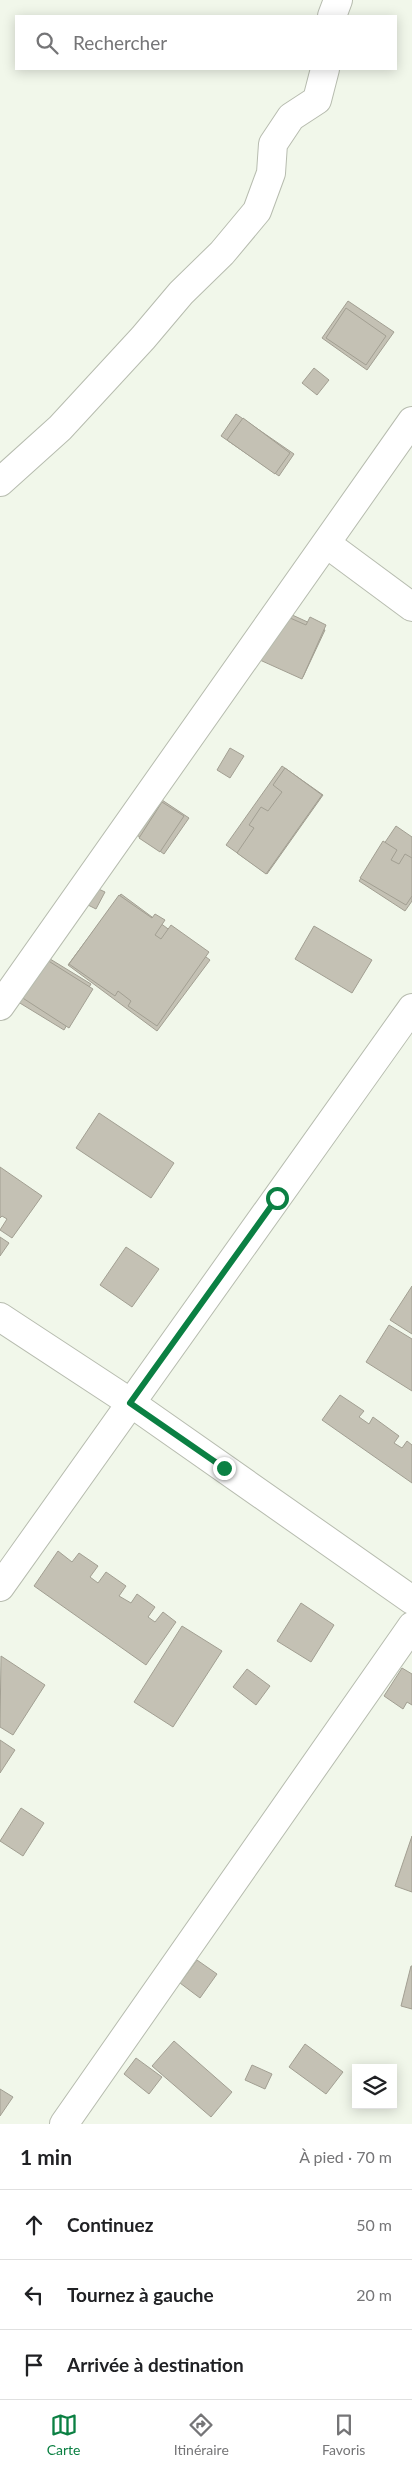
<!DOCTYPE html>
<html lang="fr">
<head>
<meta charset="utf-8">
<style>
  :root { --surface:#fff; --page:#f2f2f2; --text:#202124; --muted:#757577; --line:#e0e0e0; --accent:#0b8043 }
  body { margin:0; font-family:Lato,sans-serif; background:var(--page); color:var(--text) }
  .controls { position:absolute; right:15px; bottom:15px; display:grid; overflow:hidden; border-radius:0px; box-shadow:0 2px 12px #0003 }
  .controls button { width:45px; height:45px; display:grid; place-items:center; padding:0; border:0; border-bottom:1px solid var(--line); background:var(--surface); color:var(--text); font:25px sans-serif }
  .stop { position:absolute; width:15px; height:15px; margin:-11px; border:4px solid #0b8043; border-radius:50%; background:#fff }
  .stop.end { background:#0b8043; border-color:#fff; box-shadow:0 1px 5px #0008 }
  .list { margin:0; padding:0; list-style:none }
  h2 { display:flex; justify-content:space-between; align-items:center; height:65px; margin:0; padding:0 20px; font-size:21px }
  h2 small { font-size:16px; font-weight:400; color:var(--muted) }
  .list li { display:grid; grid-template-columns:32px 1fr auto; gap:15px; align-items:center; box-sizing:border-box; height:70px; padding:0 20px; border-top:1px solid var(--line) }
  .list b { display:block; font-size:19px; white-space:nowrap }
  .list em { font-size:16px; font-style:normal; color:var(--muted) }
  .icon { flex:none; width:28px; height:28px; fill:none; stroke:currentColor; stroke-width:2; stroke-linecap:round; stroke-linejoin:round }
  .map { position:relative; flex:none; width:412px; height:2124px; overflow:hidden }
  .search { position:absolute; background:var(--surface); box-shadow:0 2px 12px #0003; left:15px; right:15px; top:15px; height:55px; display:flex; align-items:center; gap:12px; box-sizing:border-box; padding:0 18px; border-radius:0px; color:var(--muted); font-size:19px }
  .sheet { height:275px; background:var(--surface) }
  nav { display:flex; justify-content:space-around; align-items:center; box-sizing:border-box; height:70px; border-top:1px solid var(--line); background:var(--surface); font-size:14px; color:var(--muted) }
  nav a { display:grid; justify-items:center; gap:2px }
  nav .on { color:var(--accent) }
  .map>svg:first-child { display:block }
</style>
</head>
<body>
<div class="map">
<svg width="412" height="2124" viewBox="0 0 412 2124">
  <rect width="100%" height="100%" fill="#f1f7ea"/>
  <g fill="#c4c1b4" stroke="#a29f92">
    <polygon points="348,301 394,332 367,370 322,338"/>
    <polygon points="346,308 386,336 366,365 326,338"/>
    <polygon points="314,368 329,380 317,395 302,383"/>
    <polygon points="236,414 294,454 279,476 221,436"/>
    <polygon points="243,418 290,453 275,474 227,440"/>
    <polygon points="277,608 325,630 303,677 255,655"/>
    <polygon points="272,610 306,625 310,617 326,625 302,679 251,656"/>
    <polygon points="230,748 244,756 230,778 217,770"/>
    <polygon points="282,766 323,795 267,874 226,845"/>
    <polygon points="285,768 322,795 266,874 237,853 254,828 249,825 261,807 268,811 282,792 273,785"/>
    <polygon points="159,798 189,818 164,854 134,833"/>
    <polygon points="162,802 184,816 160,852 139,838"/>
    <polygon points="396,826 412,837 412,901 405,911 359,881"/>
    <polygon points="383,841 397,850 391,860 399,864 405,854 412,858 412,896 406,905 360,878"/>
    <polygon points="90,885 105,892 96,909 88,905 83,913 77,910"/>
    <polygon points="121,894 210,960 157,1031 68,965"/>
    <polygon points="119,895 152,918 155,914 165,920 155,935 161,939 171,925 209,952 157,1026 128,1006 131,1001 118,991 115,996 69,964"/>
    <polygon points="314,926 372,960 352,993 295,959"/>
    <polygon points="37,951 91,984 64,1030 10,997"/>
    <polygon points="39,955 93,989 69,1028 15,993"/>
    <polygon points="99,1113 174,1163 151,1198 76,1148"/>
    <polygon points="0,1167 42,1196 12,1238 0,1230 7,1219 2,1216 0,1218"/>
    <polygon points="0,1237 9,1243 0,1256"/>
    <polygon points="126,1247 159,1269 132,1307 100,1285"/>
    <polygon points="412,1286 412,1334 390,1320"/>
    <polygon points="389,1325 412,1339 412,1391 366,1362"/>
    <polygon points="340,1395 364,1411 359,1417 369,1424 373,1417 399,1436 394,1443 402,1448 407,1441 412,1445 412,1483 322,1420"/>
    <polygon points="58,1551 72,1562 79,1553 98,1566 90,1577 98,1583 106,1572 126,1586 119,1596 131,1603 137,1594 155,1607 148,1617 155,1622 163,1612 176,1622 146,1665 34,1586"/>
    <polygon points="301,1603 334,1625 311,1662 277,1641"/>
    <polygon points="182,1626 222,1651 173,1727 134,1702"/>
    <polygon points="1,1656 45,1685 13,1735 0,1727"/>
    <polygon points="402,1668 412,1674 412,1705 407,1702 403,1709 384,1696"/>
    <polygon points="247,1669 270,1686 256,1705 233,1687"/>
    <polygon points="0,1740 15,1750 0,1773"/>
    <polygon points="21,1808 44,1823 23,1856 0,1841"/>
    <polygon points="412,1836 412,1892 395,1886"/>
    <polygon points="197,1960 217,1974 200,1998 180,1983"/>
    <polygon points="411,1966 412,1966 412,2009 401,2006"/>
    <polygon points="174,2041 232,2092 211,2117 152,2066"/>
    <polygon points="305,2044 343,2072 326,2094 289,2067"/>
    <polygon points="136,2058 162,2077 149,2094 124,2074"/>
    <polygon points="252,2065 272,2074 265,2089 245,2080"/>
    <polygon points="0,2089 13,2097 0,2116"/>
  </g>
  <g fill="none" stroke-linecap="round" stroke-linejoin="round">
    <defs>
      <g id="minor">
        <polyline points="332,16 338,0"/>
        <polyline points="0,482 60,428 143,338 181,293 222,253 257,211 271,173 273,144 291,117 317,100 325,69"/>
        <polyline points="327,544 412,607"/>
        <polyline points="0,1006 412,421"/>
        <polyline points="0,1317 131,1403 412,1600"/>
        <polyline points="0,1587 412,1008"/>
        <polyline points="64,2124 412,1626"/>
      </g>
    </defs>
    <use href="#minor" stroke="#b7bcaf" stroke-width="30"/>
    <use href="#minor" stroke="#fff" stroke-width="28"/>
  </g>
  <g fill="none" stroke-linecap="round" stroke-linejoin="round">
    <polyline stroke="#0b8043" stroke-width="6" points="224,1468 130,1403 277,1198"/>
  </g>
</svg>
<div class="controls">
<button><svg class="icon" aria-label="layers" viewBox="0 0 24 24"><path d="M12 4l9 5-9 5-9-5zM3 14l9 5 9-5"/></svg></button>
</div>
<div class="stop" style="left:277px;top:1198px"></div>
<div class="stop end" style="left:224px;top:1468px"></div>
<div class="search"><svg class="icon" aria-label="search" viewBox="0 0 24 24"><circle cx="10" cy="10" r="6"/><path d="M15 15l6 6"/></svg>Rechercher</div>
</div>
<section class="sheet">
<h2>1 min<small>À pied · 70 m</small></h2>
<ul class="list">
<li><svg class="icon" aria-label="ahead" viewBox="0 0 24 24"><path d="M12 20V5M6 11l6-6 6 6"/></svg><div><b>Continuez</b></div><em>50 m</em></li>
<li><svg class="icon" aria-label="left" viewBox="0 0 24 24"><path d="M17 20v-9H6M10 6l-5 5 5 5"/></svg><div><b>Tournez à gauche</b></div><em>20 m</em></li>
<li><svg class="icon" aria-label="arrive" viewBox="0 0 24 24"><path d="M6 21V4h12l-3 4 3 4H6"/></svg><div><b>Arrivée à destination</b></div></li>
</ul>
</section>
<nav>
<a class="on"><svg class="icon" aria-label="map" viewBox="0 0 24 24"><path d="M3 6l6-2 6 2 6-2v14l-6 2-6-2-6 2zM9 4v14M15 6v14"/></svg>Carte</a>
<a><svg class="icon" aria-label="directions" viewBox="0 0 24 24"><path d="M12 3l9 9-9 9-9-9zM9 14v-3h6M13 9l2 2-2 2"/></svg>Itinéraire</a>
<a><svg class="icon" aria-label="saved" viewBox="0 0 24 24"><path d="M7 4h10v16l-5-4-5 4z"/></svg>Favoris</a>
</nav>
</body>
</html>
